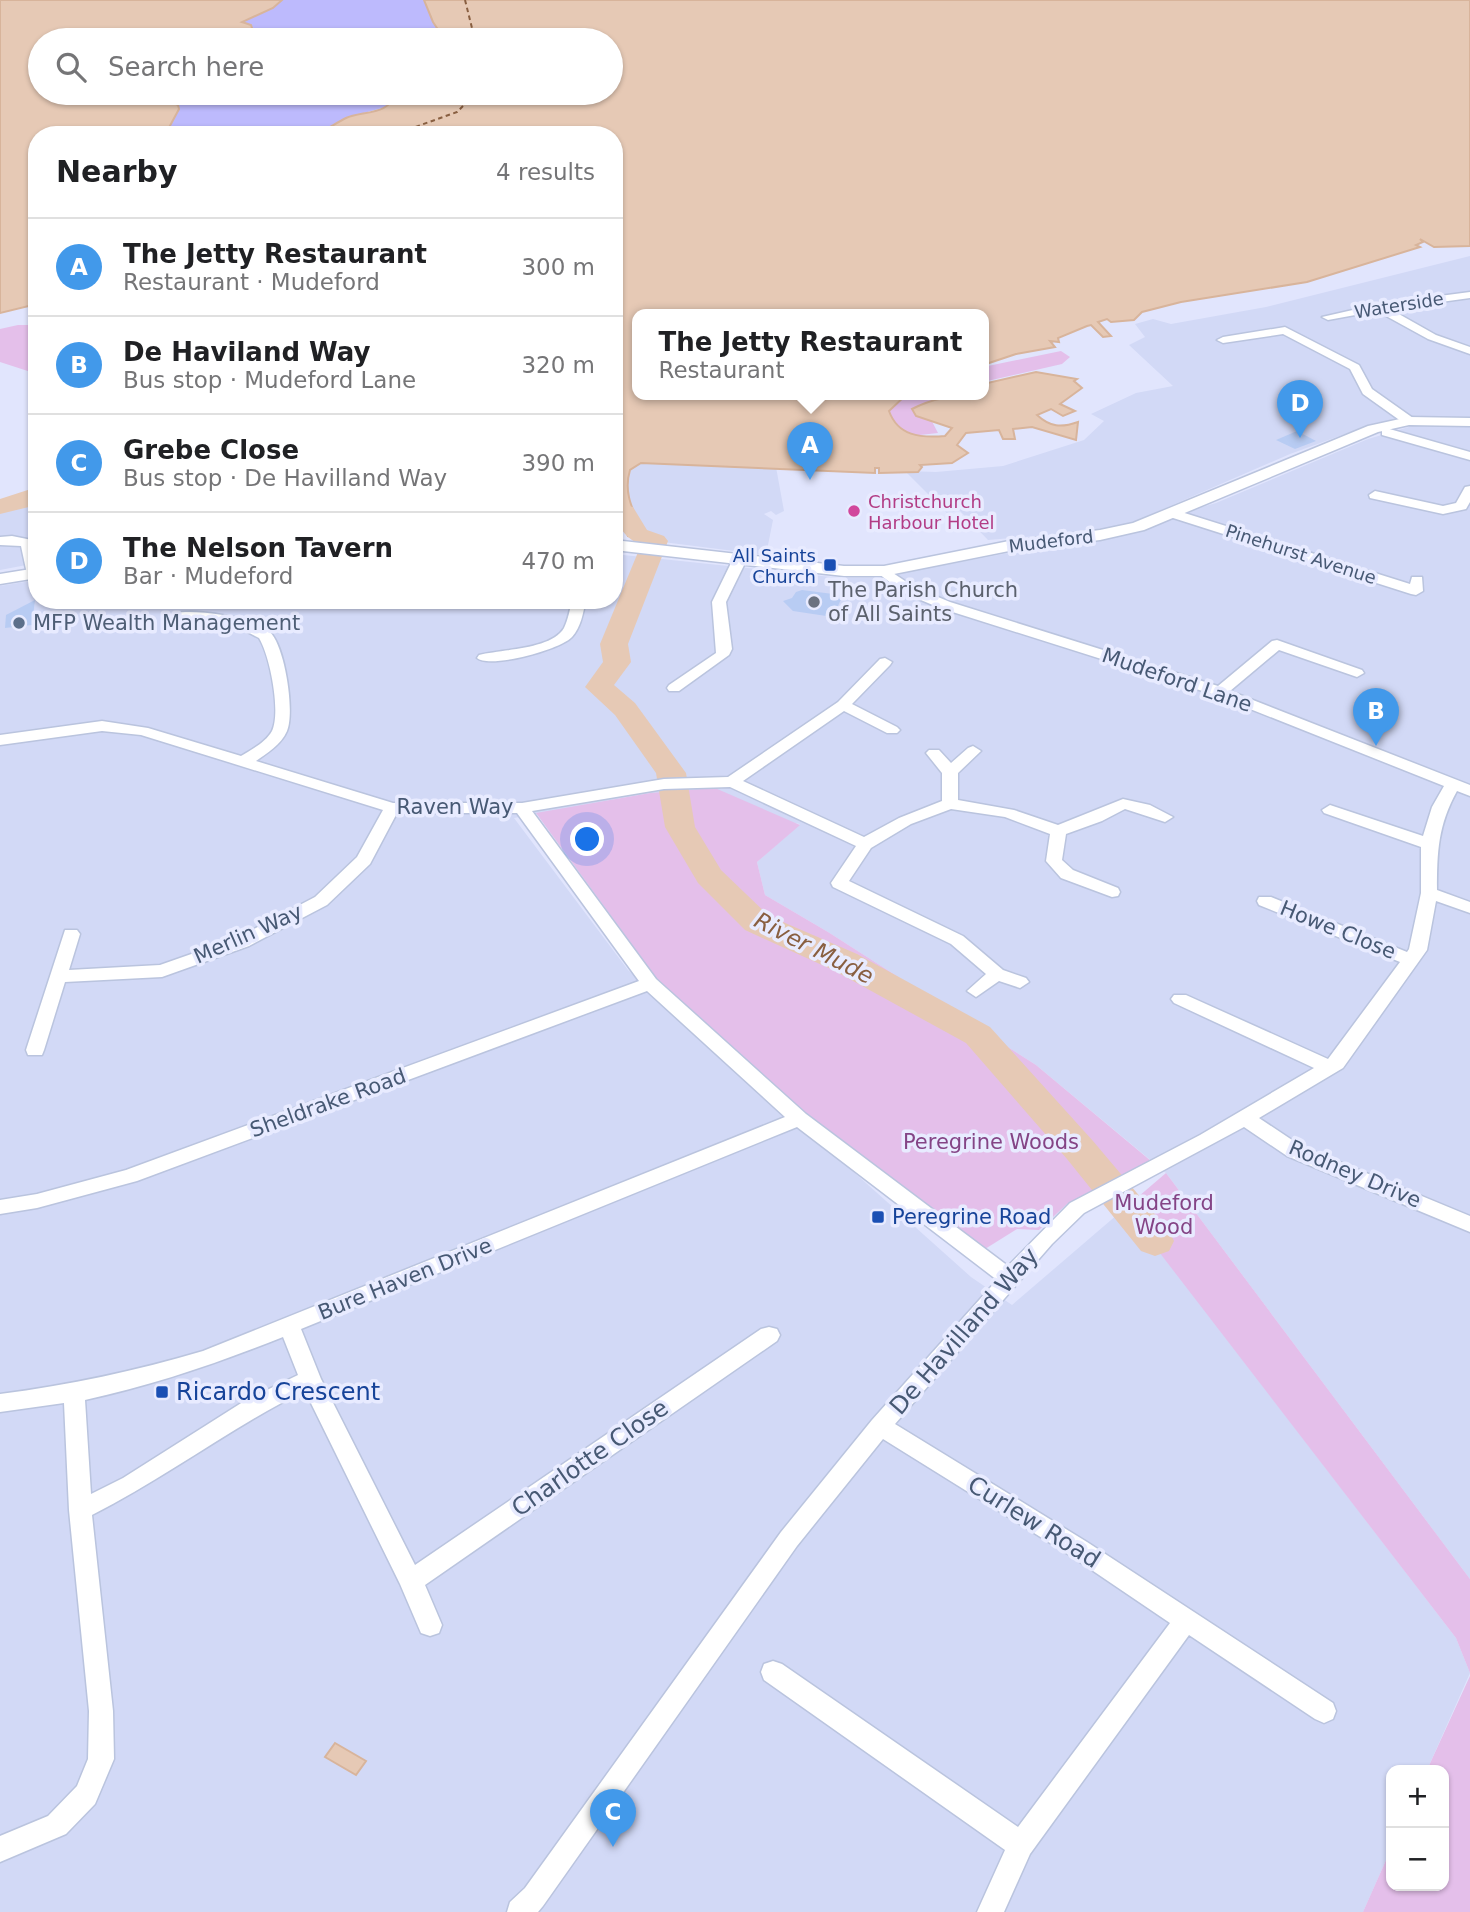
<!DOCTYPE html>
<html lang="en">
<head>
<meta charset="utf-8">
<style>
  :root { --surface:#fff; --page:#f6f6f6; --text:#202124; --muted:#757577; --line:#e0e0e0; --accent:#4299ea }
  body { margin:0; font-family:"DejaVu Sans",sans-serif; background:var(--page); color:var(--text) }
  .controls { position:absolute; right:21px; bottom:21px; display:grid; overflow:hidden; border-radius:14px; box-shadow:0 2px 5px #0004 }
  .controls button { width:63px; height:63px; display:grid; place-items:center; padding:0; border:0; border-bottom:2px solid var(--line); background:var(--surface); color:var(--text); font:35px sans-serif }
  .you { position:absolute; left:588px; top:840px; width:24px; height:24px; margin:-18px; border:5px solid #fff; border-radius:50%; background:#1a73e8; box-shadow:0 0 0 10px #1a73e833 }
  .badge { display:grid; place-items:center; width:46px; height:46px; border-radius:50%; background:var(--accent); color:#fff; font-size:23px; font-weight:700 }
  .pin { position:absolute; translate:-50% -58px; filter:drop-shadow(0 2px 4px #0008) }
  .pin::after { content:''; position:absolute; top:37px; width:24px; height:21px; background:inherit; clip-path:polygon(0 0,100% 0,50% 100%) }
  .popup { position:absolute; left:632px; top:309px; width:357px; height:91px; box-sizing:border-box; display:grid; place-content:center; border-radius:14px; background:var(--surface); filter:drop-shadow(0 2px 5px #0005); font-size:23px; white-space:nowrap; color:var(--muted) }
  .popup b { font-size:26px; color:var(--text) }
  .popup::after { content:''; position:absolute; left:50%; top:100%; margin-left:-14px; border:14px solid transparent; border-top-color:var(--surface) }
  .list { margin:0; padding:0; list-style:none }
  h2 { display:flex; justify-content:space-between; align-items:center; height:91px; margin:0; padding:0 28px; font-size:30px }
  h2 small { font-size:23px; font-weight:400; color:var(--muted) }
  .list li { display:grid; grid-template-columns:46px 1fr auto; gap:21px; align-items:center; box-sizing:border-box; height:98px; padding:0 28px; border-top:2px solid var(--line) }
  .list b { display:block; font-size:26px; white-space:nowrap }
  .list p { margin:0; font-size:23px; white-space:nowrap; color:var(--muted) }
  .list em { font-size:23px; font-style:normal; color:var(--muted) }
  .icon { flex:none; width:38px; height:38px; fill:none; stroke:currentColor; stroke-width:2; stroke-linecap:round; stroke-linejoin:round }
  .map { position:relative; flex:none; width:1470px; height:1912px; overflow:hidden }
  .search { position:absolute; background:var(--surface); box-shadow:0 2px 5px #0004; left:28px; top:28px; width:595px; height:77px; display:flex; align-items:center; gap:18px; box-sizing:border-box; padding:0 24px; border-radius:38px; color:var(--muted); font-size:26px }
  .panel { position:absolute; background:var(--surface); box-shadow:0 2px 5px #0004; left:28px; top:126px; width:595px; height:483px; border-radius:28px }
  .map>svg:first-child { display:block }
</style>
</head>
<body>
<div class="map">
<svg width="1470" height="1912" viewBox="0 0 1470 1912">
  <rect width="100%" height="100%" fill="#e1e5fd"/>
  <g fill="#d2d9f6">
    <polygon points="1470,256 1470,418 1412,419 1375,423 1290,454 1131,523 1106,530 988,540 960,511 947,513 905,471 936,472 1003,466 1084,440 1104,421 1091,414 1136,393 1173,386 1129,345 1145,337 1135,324 1153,319 1171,324 1266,307"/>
    <polygon points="1419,424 1470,425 1470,1579 1166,1173 1036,1065 828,932 765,895 757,862 800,824 650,793 514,818 628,970 971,1277 1012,1305 1118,1214 1136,1222 1191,1292 1456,1638 1470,1673 1427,1770 1391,1770 1391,1849 1363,1912 0,1912 0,586 37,580 37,600 614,600 614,554 841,578 875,578 1099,536 1216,503 1368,439"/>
    <polygon points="637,460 776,467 784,511 776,515 771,511 764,514 773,520 766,555 655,541 638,535 625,501 626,467"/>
    <polygon points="37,494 37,563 0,570 0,508 27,500"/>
  </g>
  <g fill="#e4bfea">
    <polygon points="18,325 37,325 37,374 0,362 0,329"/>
    <polygon points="1061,351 1070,357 1062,364 983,382 983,367"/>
    <polygon points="892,394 950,394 925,408 938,433 902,437 880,420"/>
    <polygon points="715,788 800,825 757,862 765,895 828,932 1036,1065 1151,1161 1067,1204 1039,1230 1017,1229 985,1249 808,1117 657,979 536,813 650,793"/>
    <polygon points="1166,1173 1470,1579 1470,1673 1456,1638 1136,1222 1118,1214"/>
    <polygon points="1470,1676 1470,1912 1363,1912 1391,1849 1391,1886 1444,1886 1444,1770 1427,1770"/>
  </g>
  <g fill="#bdbafd">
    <polygon points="257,0 424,0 433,22 445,40 229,40"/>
    <polygon points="181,93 394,93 394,95 386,107 360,114 315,135 161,135"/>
  </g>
  <g fill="#e6c9b5" stroke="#d8b49b" stroke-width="2">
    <polygon points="0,0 282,0 273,8 242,22 251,25 252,28 240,40 40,40 40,93 186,93 170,101 178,105 179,109 165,135 37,135 37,304 0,313"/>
    <path d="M424 0H1470V246L1434 247 1420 239 1423 242 1416 245 1420 247 1307 282 1181 302 1142 312 1134 320 1111 322 1107 319 1098 322 1111 336 1103 337 1091 325 1087 326 1058 338 1059 342 1050 341 1055 347 1016 354 983 365V314H637V394H907L889 411C898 436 920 438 945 436L952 428 916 416 912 409C935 397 958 394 983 394V384L1036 372 1077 379 1074 381 1082 388 1060 404 1075 411 1063 416 1051 409 1037 415C1050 427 1061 428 1078 422L1076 440 1032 427 1013 429 1015 439H1003L999 430 966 433 957 445 968 453 952 463 920 465 922 467 918 472 879 473V468H875V473L641 463 630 470C623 493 633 510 642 531L665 542 628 536 614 501V135H315C326 130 336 123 346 118 361 111 392 115 394 93H611V40H445L433 22Z"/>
    <polygon points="335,1743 366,1761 356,1775 325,1757"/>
  </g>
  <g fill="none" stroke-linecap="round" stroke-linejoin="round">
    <g fill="#e6c9b5" fill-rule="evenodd">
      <polygon points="37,487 37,505 0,514 0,499"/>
      <path d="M624 505 633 507 647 530 664 536 668 541 628 644 631 662 614 685 635 703 686 773 695 827 721 870 769 916 857 954 990 1027 1093 1141 1169 1231 1174 1241 1169 1251 1155 1256 1141 1251 1067 1159 966 1043 833 970 745 930 698 883 665 827 656 773 615 715 585 687 603 662 600 644 641 545C626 539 613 523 615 507Z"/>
    </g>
    <g stroke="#895f41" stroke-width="2" stroke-dasharray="4.5 3.5" stroke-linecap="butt">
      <polyline points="465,0 475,40"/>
      <polyline points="393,135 457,112 476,93"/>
    </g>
  </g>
  <g fill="#b8ccf3">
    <polygon points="1297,431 1316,441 1295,449 1276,440"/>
    <polygon points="802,590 833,594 843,595 833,617 793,611 783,601 792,598 796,592"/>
    <polygon points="35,600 32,625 5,628 6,615"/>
  </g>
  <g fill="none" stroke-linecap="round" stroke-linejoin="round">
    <defs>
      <g id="minor">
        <polygon points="1470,292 1470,298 1390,309 1436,335 1470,347 1470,354 1428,339 1377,311 1328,320 1322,317 1379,304"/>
        <polygon points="1285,327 1359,365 1372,389 1413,418 1413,424 1405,424 1363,394 1350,369 1283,334 1223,343 1217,340 1223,337"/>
        <polygon points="1386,428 1470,452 1470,460 1382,435 1382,429"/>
        <polygon points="1470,486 1470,502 1466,509 1443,514 1370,498 1369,495 1375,491 1443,506 1456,503 1465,487"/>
        <polygon points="1175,510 1410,584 1412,577 1422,577 1423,591 1416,595 1411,594 1170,517 1168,514"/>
        <polygon points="12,536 32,540 34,543 37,577 27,574 21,546 0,545 0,537"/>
        <polygon points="740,555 747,559 726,602 732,649 729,655 679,691 669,691 667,688 669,685 716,653 712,602 733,559"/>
        <path d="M884 567 914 587 950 602 1218 686 1272 641 1277 640 1362 670 1364 673 1357 677 1279 650 1230 691 1470 785V796L1457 791C1438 825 1437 852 1437 890L1470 902V913L1436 901 1427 950 1343 1068 1259 1118 1301 1146 1470 1216V1232L1287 1156 1244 1127 1084 1213 1052 1244 895 1424 1087 1542 1333 1703 1336 1711 1333 1719 1324 1723 1315 1719 1189 1635 1030 1854 1004 1912H977L1005 1850 764 1680 761 1672 764 1664 773 1661 782 1664 1018 1827 1170 1623 1071 1556 883 1439 797 1546 543 1906 538 1912H507L510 1902 525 1888 781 1532 872 1420 997 1280 797 1127 301 1329 321 1379 415 1565 761 1329 769 1327 777 1329 780 1335 777 1341 425 1585 442 1625 439 1633 430 1636 421 1633 400 1584 305 1391C231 1427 166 1478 92 1515L113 1711 114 1759 95 1804 66 1834 0 1862V1836L48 1816 77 1786 88 1759 89 1711 69 1510 64 1403 0 1412V1394C70 1385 135 1371 203 1351L785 1117 647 991 137 1181 37 1208 0 1214V1200L37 1194 126 1170 639 981 517 813H397L370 864 327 905 249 946 162 977 65 982 44 1050 42 1055H28L26 1050 65 930H77L80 934 69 970 160 965 237 938 315 897 357 857 383 810 141 735 102 731 0 745V735L102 721 148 728 241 756C251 750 266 742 272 731 281 712 270 656 259 638L236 626 176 619V613C195 609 256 617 270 632 285 647 295 712 287 731 281 745 267 753 256 761L393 803H522L664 779 728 777 838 702 880 659 885 658 892 662 890 665 852 704 897 727 900 730 897 733H887L844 711 743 781 864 837 899 818 942 801V773L926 753 929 750H939L951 763 968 748 973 746 981 751 958 773V800L1014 810 1058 825 1123 799 1150 805 1173 817 1165 822 1125 809 1102 821 1066 834 1062 860 1073 870 1118 888 1120 892 1118 896 1112 897 1061 878 1046 861 1050 834 1005 817 951 809 911 824 871 848 849 881 963 936 1003 970 1026 978 1029 982 1020 988 999 981 976 997 967 991 986 974 951 944 833 887 831 883 856 846 730 787 664 789 532 811 656 979 806 1114 1008 1266 1070 1203 1200 1135 1314 1068 1174 1003 1171 999 1174 995H1186L1328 1059 1400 962 1259 905 1257 901 1259 897H1271L1407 952 1409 949 1421 893V847L1324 813 1322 810 1330 805 1423 836 1432 807 1444 786 1215 695 940 608 904 593 879 574V568ZM283 1337 298 1375 246 1400 123 1478 91 1494 85 1400C154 1385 218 1363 283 1337Z"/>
        <path d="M572 600H586C583 613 581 627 572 637 560 650 489 669 477 658L479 655C501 649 551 650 564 628 568 620 570 609 572 600Z"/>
      </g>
      <g id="tertiary">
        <polygon points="1409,417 1470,418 1470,426 1409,425 1378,432 1144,530 1100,540 1009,551 884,576 844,576 614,550 614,540 844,566 884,566 1009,541 1100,530 1133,523 1368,426"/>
        <polygon points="37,568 37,578 0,584 0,574"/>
      </g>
    </defs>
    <use href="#minor" stroke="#bac4de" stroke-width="3"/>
    <use href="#tertiary" stroke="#bac4de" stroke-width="3"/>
    <use href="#minor" fill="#fff" fill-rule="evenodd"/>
    <use href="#tertiary" fill="#fff" fill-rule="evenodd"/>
  </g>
  <circle fill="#d1479c" stroke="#e8ebff" stroke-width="2.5" cx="854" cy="511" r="7"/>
  <g fill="#1a4fb4" stroke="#e8ebff" stroke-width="2.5">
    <rect x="823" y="558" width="14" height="14" rx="3.5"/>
    <rect x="871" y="1210" width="14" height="14" rx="3.5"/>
    <rect x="155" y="1385" width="14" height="14" rx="3.5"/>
  </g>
  <circle fill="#6b7280" stroke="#e8ebff" stroke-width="2.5" cx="814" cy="602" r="7"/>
  <circle fill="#5c6f8a" stroke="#e8ebff" stroke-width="2.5" cx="19" cy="623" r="7"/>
  <g text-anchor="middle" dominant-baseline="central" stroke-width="7" stroke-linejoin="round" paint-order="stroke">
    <g font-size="18" fill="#475974" stroke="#e8ebff">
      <text transform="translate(1399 305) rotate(-9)">Waterside</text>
      <text transform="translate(1051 541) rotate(-7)">Mudeford</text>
      <text transform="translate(1301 554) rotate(18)">Pinehurst Avenue</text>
    </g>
    <g font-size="18" fill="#b23c85" stroke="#e8ebff" text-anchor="start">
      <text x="868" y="501">Christchurch<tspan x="868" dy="21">Harbour Hotel</tspan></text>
    </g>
    <g font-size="18" fill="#164399" stroke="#e8ebff" text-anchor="end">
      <text x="816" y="555">All Saints<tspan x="816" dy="21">Church</tspan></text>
    </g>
    <g font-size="21" fill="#5b616d" stroke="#e8ebff" text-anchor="start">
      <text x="828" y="590">The Parish Church<tspan x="828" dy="24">of All Saints</tspan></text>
    </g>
    <g font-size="21" fill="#4e5e75" stroke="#e8ebff" text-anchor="start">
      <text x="33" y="623">MFP Wealth Management</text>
    </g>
    <g font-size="21" fill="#475974" stroke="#e8ebff">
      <text transform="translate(1177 680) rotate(19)">Mudeford Lane</text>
      <text x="455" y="807">Raven Way</text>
      <text transform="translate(1338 930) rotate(22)">Howe Close</text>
      <text transform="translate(248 934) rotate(-24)">Merlin Way</text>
      <text transform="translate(328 1103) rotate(-20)">Sheldrake Road</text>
      <text transform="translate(1355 1174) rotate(23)">Rodney Drive</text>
      <text transform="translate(405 1279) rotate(-22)">Bure Haven Drive</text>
    </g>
    <g font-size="21" fill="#844486" stroke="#e8ebff">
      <text x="991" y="1142">Peregrine Woods</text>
      <text x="1164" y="1203">Mudeford<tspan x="1164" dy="24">Wood</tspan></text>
    </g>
    <g font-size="21" fill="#164399" stroke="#e8ebff" text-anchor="start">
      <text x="892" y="1217">Peregrine Road</text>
    </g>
    <g font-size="23" font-style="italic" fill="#895f41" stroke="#e8ebff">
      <text transform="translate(814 948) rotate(27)">River Mude</text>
    </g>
    <g font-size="24" fill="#475974" stroke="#e8ebff">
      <text transform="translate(964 1331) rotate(-49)">De Havilland Way</text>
      <text transform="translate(590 1458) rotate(-35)">Charlotte Close</text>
      <text transform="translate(1034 1522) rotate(32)">Curlew Road</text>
    </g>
    <g font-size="24" fill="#164399" stroke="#e8ebff" text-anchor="start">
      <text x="176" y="1392">Ricardo Crescent</text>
    </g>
  </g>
</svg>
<div class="controls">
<button>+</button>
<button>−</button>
</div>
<div class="you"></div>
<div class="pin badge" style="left:810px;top:480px">A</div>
<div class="popup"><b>The Jetty Restaurant</b>Restaurant</div>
<div class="pin badge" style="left:1376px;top:746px">B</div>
<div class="pin badge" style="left:613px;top:1847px">C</div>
<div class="pin badge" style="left:1300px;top:438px">D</div>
<div class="search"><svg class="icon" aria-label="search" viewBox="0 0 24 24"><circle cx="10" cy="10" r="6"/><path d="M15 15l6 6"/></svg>Search here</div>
<section class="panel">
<h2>Nearby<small>4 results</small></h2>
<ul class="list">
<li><span class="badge">A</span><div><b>The Jetty Restaurant</b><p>Restaurant · Mudeford</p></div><em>300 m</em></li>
<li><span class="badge">B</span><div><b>De Haviland Way</b><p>Bus stop · Mudeford Lane</p></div><em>320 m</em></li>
<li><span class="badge">C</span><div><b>Grebe Close</b><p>Bus stop · De Havilland Way</p></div><em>390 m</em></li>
<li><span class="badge">D</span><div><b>The Nelson Tavern</b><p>Bar · Mudeford</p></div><em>470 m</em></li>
</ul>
</section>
</div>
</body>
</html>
